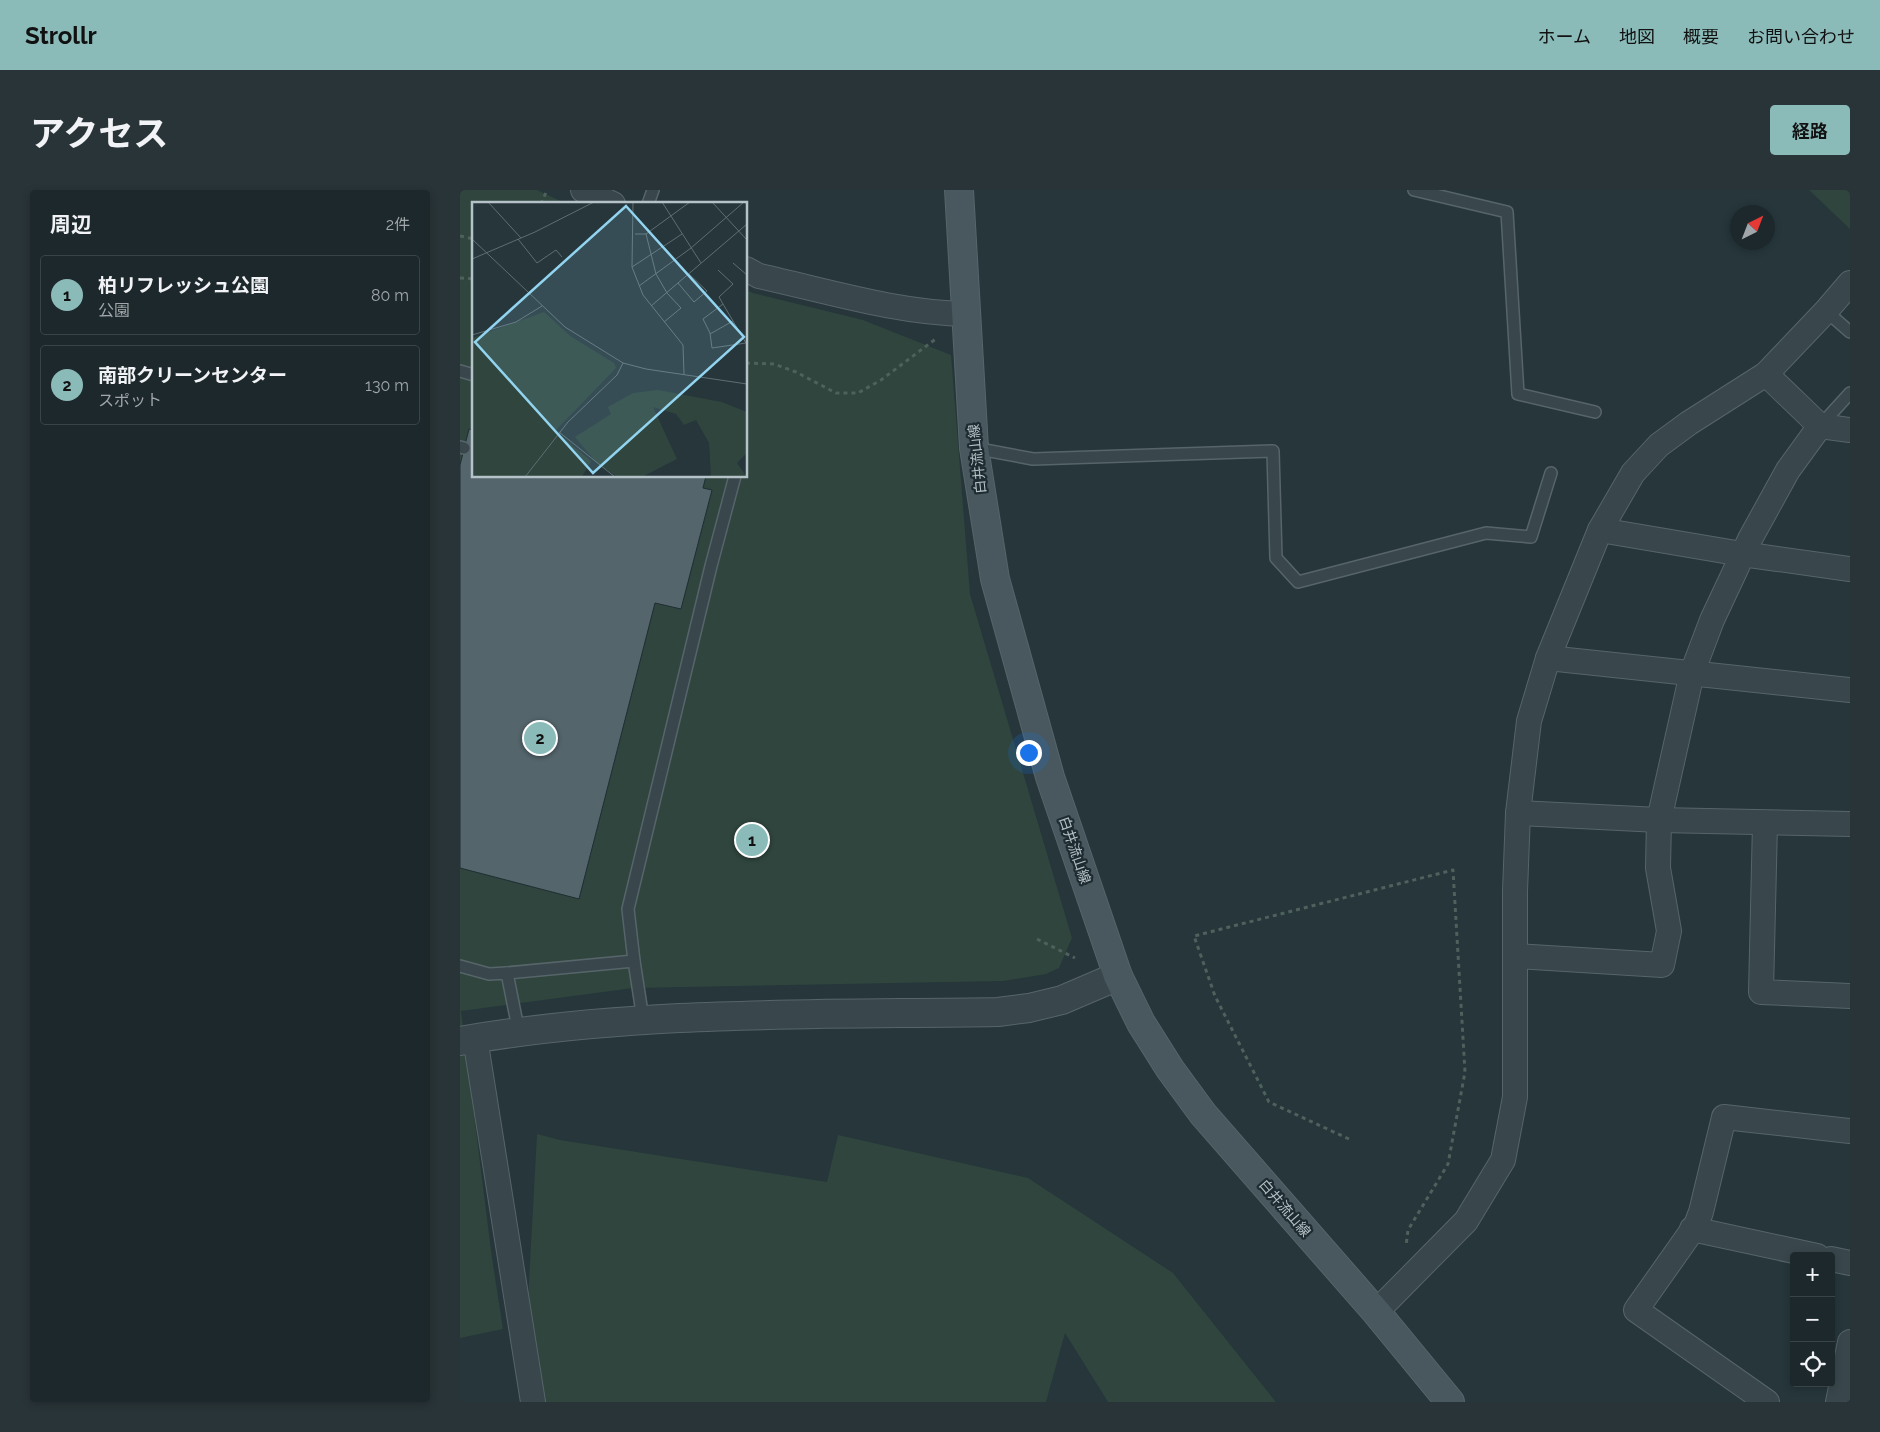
<!DOCTYPE html>
<html lang="ja">
<head>
<meta charset="utf-8">
<style>
  :root { --surface:#1c282c; --page:#293438; --text:#f1f3f6; --muted:#a0a6a9; --line:#3a4448; --accent:#8bbbb9 }
  body { margin:0; font-family:Raleway,"Noto Sans JP",sans-serif; background:var(--page); color:var(--text) }
  .controls { position:absolute; right:15px; bottom:15px; display:grid; overflow:hidden; border-radius:5px; box-shadow:0 2px 8px #0003 }
  .controls button { width:45px; height:45px; display:grid; place-items:center; padding:0; border:0; border-bottom:1px solid var(--line); background:var(--surface); color:var(--text); font:25px sans-serif }
  .compass { position:absolute; left:1270px; top:15px; width:45px; height:45px; border-radius:50%; background:var(--surface); box-shadow:0 2px 8px #0003; rotate:42deg }
  .you { position:absolute; left:568px; top:562px; width:18px; height:18px; margin:-12px; border:4px solid #fff; border-radius:50%; background:#1a73e8; box-shadow:0 0 0 8px #1a73e833 }
  .badge { display:grid; place-items:center; width:32px; height:32px; border-radius:50%; background:var(--accent); color:#111; font-size:16px; font-weight:700 }
  .pin { position:absolute; translate:-50% -50%; border:2px solid #fff; box-shadow:0 1px 5px #0006 }
  .list { margin:0; padding:0; list-style:none }
  h2 { display:flex; justify-content:space-between; align-items:center; height:65px; margin:0; padding:0 20px; font-size:21px }
  h2 small { font-size:16px; font-weight:400; color:var(--muted) }
  .list li { display:grid; grid-template-columns:32px 1fr auto; gap:15px; align-items:center; box-sizing:border-box; height:80px; margin:0 10px 10px; padding:0 10px; border:1px solid var(--line); border-radius:5px }
  .list b { display:block; font-size:19px; white-space:nowrap }
  .list p { margin:0; font-size:16px; white-space:nowrap; color:var(--muted) }
  .list em { font-size:16px; font-style:normal; color:var(--muted) }
  .icon { flex:none; width:28px; height:28px; fill:none; stroke:currentColor; stroke-width:2; stroke-linecap:round; stroke-linejoin:round }
  .map { position:relative; flex:none; width:1390px; height:1212px; overflow:hidden; border-radius:5px }
  header { display:flex; align-items:center; gap:30px; box-sizing:border-box; height:70px; padding:0 25px; background:var(--accent); color:#111 }
  header strong { font-size:24px }
  nav { display:flex; gap:28px; margin-inline-start:auto; font-size:18px }
  .intro { display:flex; align-items:center; justify-content:space-between; box-sizing:border-box; height:120px; padding:0 30px }
  h1 { margin:0; font-size:35px }
  .button { padding:12px 22px; border-radius:5px; background:var(--accent); color:#111; font-size:18px; font-weight:700 }
  main { display:flex; gap:30px; padding:0 30px }
  aside { flex:1; background:var(--surface); border-radius:5px; box-shadow:0 2px 8px #0003 }
  .map>svg:first-child { display:block }
</style>
</head>
<body>
<header>
<strong>Strollr</strong>
<nav><a>ホーム</a><a>地図</a><a>概要</a><a>お問い合わせ</a></nav>
</header>
<div class="intro"><h1>アクセス</h1><a class="button">経路</a></div>
<main>
<aside>
<h2>周辺<small>2件</small></h2>
<ul class="list">
<li><span class="badge">1</span><div><b>柏リフレッシュ公園</b><p>公園</p></div><em>80 m</em></li>
<li><span class="badge">2</span><div><b>南部クリーンセンター</b><p>スポット</p></div><em>130 m</em></li>
</ul>
</aside>
<div class="map">
<svg width="1390" height="1212" viewBox="0 0 1390 1212">
  <rect width="100%" height="100%" fill="#26363b"/>
  <g fill="#2f453d">
    <polygon points="0,0 77,0 107,14 14,14 14,286 286,286 286,100 293,103 403,130 491,165 510,404 612,748 599,778 586,784 543,791 173,798 1,821 32,1068 43,1139 0,1148"/>
    <polygon points="1349,0 1390,0 1390,39"/>
    <polygon points="77,944 100,950 367,992 378,945 568,988 713,1083 816,1212 648,1212 605,1143 586,1212 77,1212 65,1165"/>
  </g>
  <polygon fill="#54656c" stroke="#202e33" points="9,239 14,240 14,286 246,286 243,298 252,300 221,419 195,413 119,709 0,678 0,275"/>
  <g fill="none" stroke-linecap="round" stroke-linejoin="round">
    <defs>
      <g id="service">
        <polyline points="954,0 1047,22 1058,204 1135,222"/>
        <polyline points="188,14 193,0"/>
        <polyline points="1366,121 1390,142"/>
        <polyline points="0,181 14,185"/>
        <polyline points="1360,236 1390,203"/>
        <polyline points="0,257 4,258"/>
        <polyline points="514,258 573,269 813,261 816,368 838,392 1026,343 1071,347 1091,283"/>
        <polyline points="174,771 168,719 251,376 275,286"/>
        <polyline points="0,776 29,784 47,783 59,843"/>
        <polyline points="47,783 174,771 183,829"/>
      </g>
      <g id="minor">
        <polyline points="123,0 153,14"/>
        <path d="M286 79 299 86C367 101 437 123 507 124"/>
        <polyline points="1306,184 1360,236 1390,240"/>
        <polyline points="1140,340 1282,364 1390,379"/>
        <polyline points="1088,468 1390,500"/>
        <polyline points="1058,623 1199,630 1390,634"/>
        <polyline points="1305,633 1301,802 1390,806"/>
        <polyline points="1056,766 1202,775 1209,741 1198,678 1199,630 1232,483 1252,430 1290,349 1328,280 1360,236"/>
        <polyline points="15,848 73,1212"/>
        <polyline points="1232,1039 1357,1066"/>
        <polyline points="1371,1069 1390,1073"/>
        <polyline points="916,1122 1006,1031 1043,970 1055,907 1055,701 1058,623 1069,531 1088,468 1140,340 1173,283 1199,255 1229,233 1306,184 1366,121 1390,93"/>
        <polyline points="1307,1212 1176,1120 1236,1035 1241,1022 1264,927 1390,941"/>
        <polyline points="1378,1212 1390,1152"/>
      </g>
      <path id="tertiary" d="M0 851C178 820 359 825 538 822L569 818 602 810 658 786"/>
      <polyline id="secondary" points="499,0 514,258 535,389 590,587 658,786 681,833 710,879 743,924 916,1122 990,1212"/>
    </defs>
    <use href="#service" stroke="#57656a" stroke-width="14"/>
    <use href="#minor" stroke="#57656a" stroke-width="26"/>
    <use href="#tertiary" stroke="#57656a" stroke-width="30"/>
    <use href="#secondary" stroke="#57656a" stroke-width="30"/>
    <g stroke="#4f615d" stroke-width="3" stroke-dasharray="4 4" stroke-linecap="butt">
      <polyline points="81,14 87,0"/>
      <polyline points="0,46 14,49"/>
      <polyline points="0,88 14,89"/>
      <polyline points="286,173 314,174 336,182 376,203 398,203 421,190 477,148"/>
      <polyline points="577,749 615,768"/>
      <polyline points="889,949 809,912 755,806 734,746 993,680 1005,882 988,974 948,1040 946,1056"/>
    </g>
    <use href="#service" stroke="#39474c" stroke-width="11"/>
    <use href="#minor" stroke="#39474c" stroke-width="24"/>
    <use href="#tertiary" stroke="#39474c" stroke-width="28"/>
    <use href="#secondary" stroke="#48585e" stroke-width="28"/>
  </g>
  <g text-anchor="middle" dominant-baseline="central" stroke-width="4.5" stroke-linejoin="round" paint-order="stroke">
    <g font-size="14" fill="#b5c2c7" stroke="#1e2c31">
      <text transform="translate(517 269) rotate(-96)">白井流山線</text>
      <text transform="translate(615 660) rotate(71)">白井流山線</text>
      <text transform="translate(825 1018) rotate(49)">白井流山線</text>
    </g>
  </g>
  <g transform="translate(12 12)">
    <rect width="275" height="275" fill="#26363b"/>
    <path d="M72 110 98 134 142 161 144 166 83 229 119 259 110 275H0V136ZM186 188 250 200 275 210V251L265 261 275 275H239L237 241 224 218 212 223 204 212 181 205 205 257 170 275H145L124 260 103 235 139 212 136 205 161 191Z" fill="#2f453d"/>
    <path fill="none" stroke="#5f6e73" stroke-width="1" d="M16 0 49 36M161 0 160 65 171 93 211 143 212 172M190 0 229 61M240 0 275 38M163 32H174L218 0M174 32 184 72 195 91 209 106 192 120M0 37 93 125 151 161 174 167 275 182M46 37 65 61 84 48 90 55M0 57 63 30 122 0M261 61 275 73M160 65 210 32M246 68 261 82 247 95 251 102M206 81 222 100 235 89 217 72M167 84 219 46 272 0M251 102 274 141 240 146 238 131 231 117ZM179 104 275 22M238 132 261 119M0 133 44 120 70 104M87 230 143 275M53 275 96 220 145 173 151 161"/>
    <path fill="#92d4ef" fill-opacity="0.15" stroke="#92d4ef" stroke-width="2.5" d="M154 4 272 135 121 271 3 140Z"/>
    <rect width="275" height="275" fill="none" stroke="#b5c2c7" stroke-width="2.5"/>
  </g>
</svg>
<div class="controls">
<button>+</button>
<button>−</button>
<button><svg class="icon" aria-label="locate" viewBox="0 0 24 24"><circle cx="12" cy="12" r="6"/><path d="M12 2v4M12 18v4M2 12h4M18 12h4"/></svg></button>
</div>
<svg class="compass" viewBox="-18 -18 36 36"><path d="M0-13l5 13h-10z" fill="#e53935"/><path d="M0 13l5-13h-10z" fill="#a0a6a9"/></svg>
<div class="you"></div>
<div class="pin badge" style="left:292px;top:650px">1</div>
<div class="pin badge" style="left:80px;top:548px">2</div>
</div>
</main>
</body>
</html>
